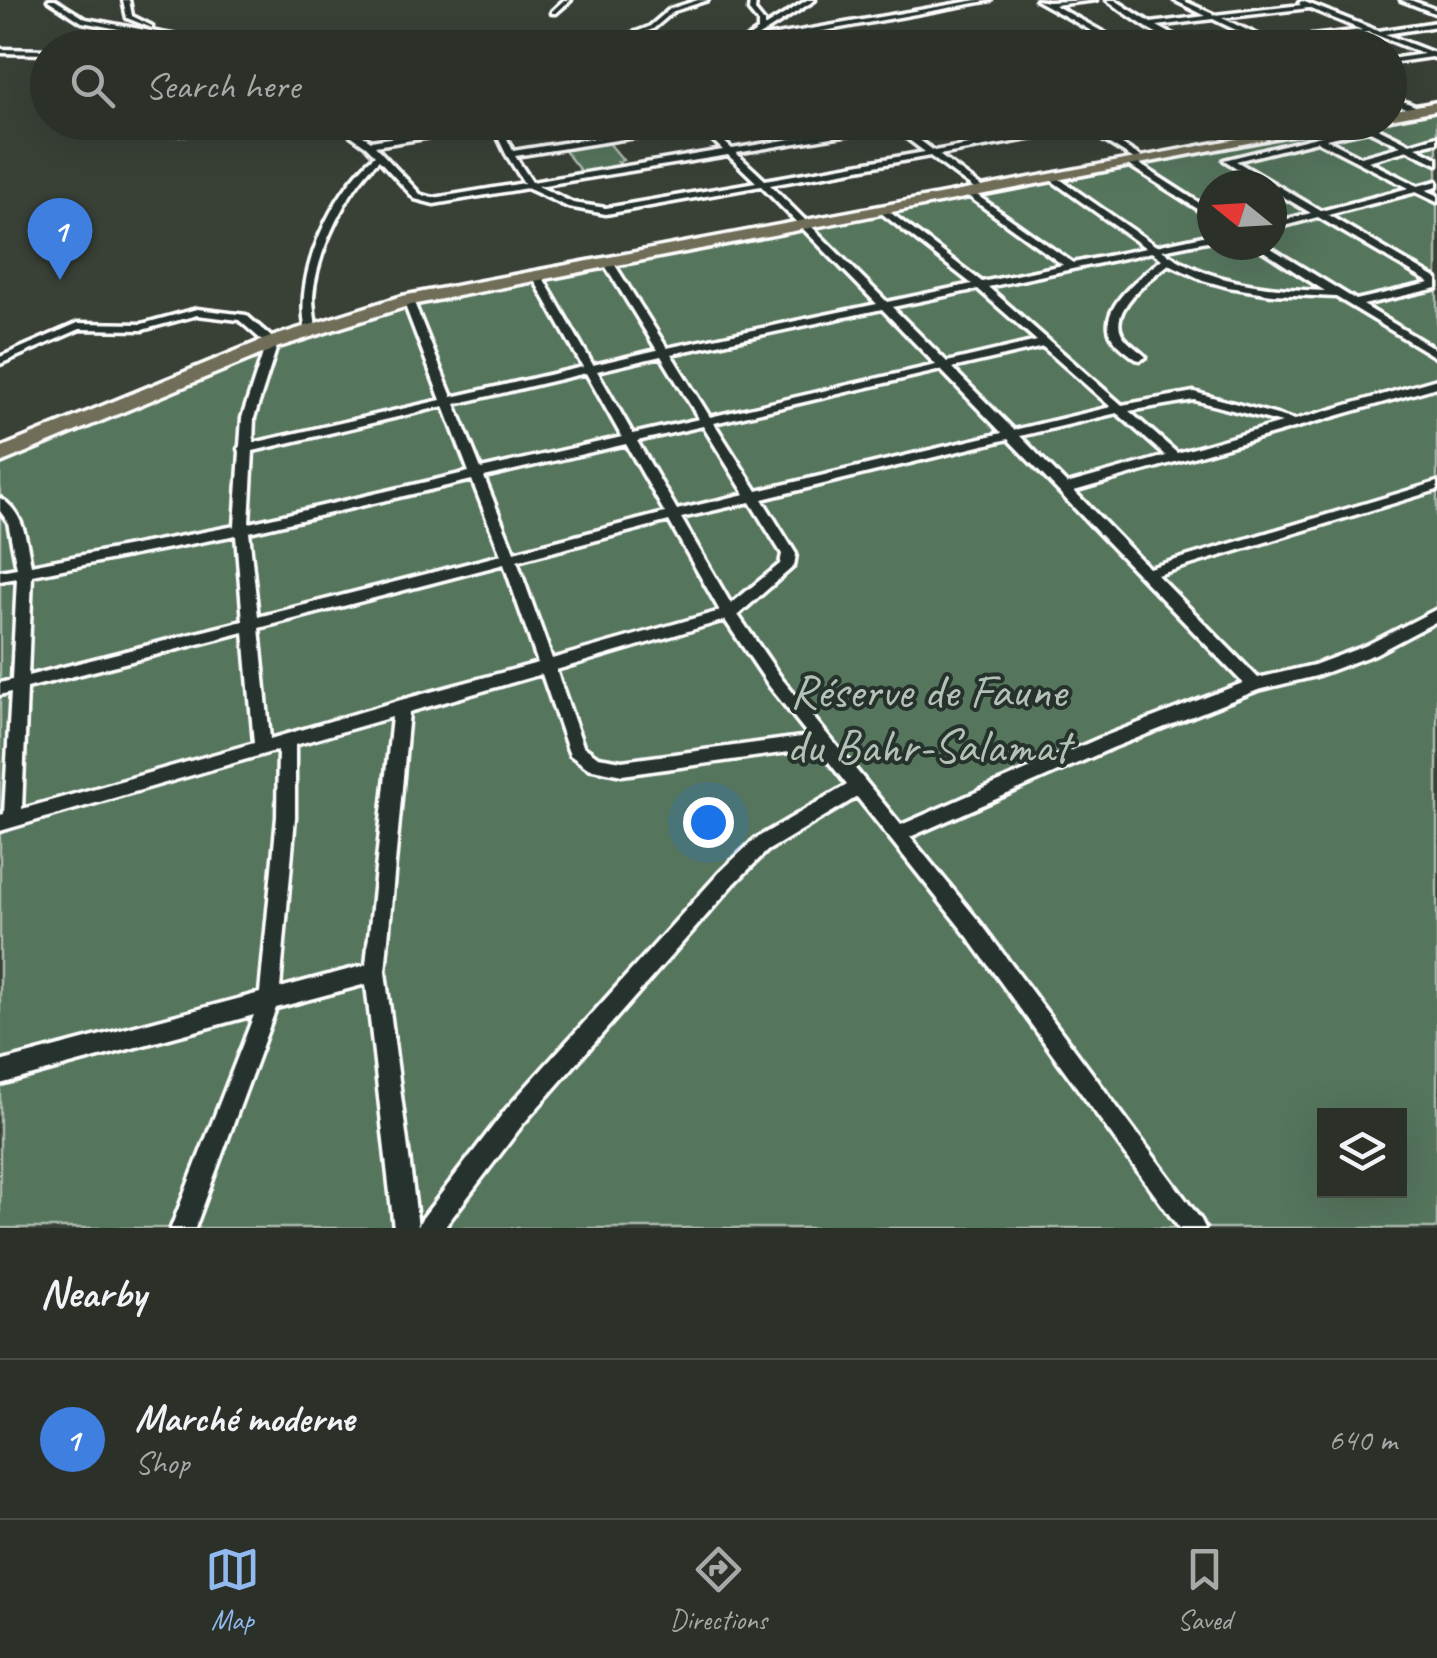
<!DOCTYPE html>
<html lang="en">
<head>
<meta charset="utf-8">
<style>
  :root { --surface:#2b3129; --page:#373d35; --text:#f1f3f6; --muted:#a6a9a8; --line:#474c46; --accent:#90b9f0 }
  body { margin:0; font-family:Caveat,sans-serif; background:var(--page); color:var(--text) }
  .controls { position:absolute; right:30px; bottom:30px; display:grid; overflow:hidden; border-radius:0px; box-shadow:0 10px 40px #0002 }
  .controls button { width:90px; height:90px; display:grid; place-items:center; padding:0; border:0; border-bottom:2px solid var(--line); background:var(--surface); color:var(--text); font:50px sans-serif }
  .compass { position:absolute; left:1197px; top:170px; width:90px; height:90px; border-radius:50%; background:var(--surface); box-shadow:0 10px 40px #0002; rotate:288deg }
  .you { position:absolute; left:708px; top:822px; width:35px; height:35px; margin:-25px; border:8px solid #fff; border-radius:50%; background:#1a73e8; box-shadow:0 0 0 15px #1a73e833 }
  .badge { display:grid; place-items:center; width:65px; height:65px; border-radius:50%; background:var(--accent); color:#fff; font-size:32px; font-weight:700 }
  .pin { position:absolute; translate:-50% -82px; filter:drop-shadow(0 2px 5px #0008) }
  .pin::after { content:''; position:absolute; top:52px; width:35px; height:30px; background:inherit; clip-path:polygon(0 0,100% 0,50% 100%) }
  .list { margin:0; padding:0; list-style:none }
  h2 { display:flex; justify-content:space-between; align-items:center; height:130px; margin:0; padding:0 40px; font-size:42px }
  h2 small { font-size:32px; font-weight:400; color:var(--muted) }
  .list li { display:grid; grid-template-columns:65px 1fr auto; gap:30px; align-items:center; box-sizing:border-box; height:160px; padding:0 40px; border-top:2px solid var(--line) }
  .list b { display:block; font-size:38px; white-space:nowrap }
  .list p { margin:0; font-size:32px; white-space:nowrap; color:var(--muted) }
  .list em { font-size:32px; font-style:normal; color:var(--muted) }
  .icon { flex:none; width:55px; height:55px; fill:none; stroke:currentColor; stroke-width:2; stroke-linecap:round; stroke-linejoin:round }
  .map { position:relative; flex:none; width:1437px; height:1228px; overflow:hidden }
  .search { position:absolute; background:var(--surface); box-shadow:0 10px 40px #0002; left:30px; right:30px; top:30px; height:110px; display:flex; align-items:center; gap:25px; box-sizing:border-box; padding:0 35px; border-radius:55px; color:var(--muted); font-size:38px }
  .sheet { height:290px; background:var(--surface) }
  nav { display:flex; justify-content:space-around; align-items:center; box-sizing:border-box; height:140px; border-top:2px solid var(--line); background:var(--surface); font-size:28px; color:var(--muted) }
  nav a { display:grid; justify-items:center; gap:5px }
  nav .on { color:var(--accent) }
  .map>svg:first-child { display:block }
</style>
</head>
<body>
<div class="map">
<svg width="1437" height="1228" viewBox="0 0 1437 1228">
  <rect width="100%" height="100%" fill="#394137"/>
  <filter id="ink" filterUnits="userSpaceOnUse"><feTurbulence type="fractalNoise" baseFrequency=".01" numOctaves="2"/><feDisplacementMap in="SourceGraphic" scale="20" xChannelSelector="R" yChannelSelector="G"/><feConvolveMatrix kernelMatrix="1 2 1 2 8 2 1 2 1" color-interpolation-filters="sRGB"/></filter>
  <g filter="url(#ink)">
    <g fill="#56755d" stroke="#aabaae" stroke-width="2.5" fill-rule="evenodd">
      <path d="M1437 106V1228H0V456L373 309 1351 123 1390 122V115ZM1212 185H1272V245H1212ZM1324 1116H1400V1190H1324Z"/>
      <polygon points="609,143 623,160 618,162 622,166 582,173 564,150"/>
    </g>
    <path fill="#49656e" stroke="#92a3a8" stroke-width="2.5" d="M141 123H266L249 127 196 126 194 128 202 132C176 142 164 134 141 123Z"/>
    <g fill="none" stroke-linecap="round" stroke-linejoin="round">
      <defs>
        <g id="minor">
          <polygon points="48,0 55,0 86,19 177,36 207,48 196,48 175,40 82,22"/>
          <polygon points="123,0 129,0 132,16 152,26 152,28 127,18"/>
          <polygon points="564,0 571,0 556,13 552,13 552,11"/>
          <polygon points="698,0 708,0 674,11 653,29 605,48 594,48 649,27 670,9"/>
          <polygon points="750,0 756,0 755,11 764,22 764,27 807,0 815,0 754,39 977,0 991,0 732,48 758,31 758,22 749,11"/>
          <polygon points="1036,0 1048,2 1096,0 1054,5 1132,48 1123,48 1103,37 1031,48 1010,48 1097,34"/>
          <path d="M1107 0H1115L1151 23 1206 16 1174 0H1182L1215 15 1301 5 1299 3 1302 1 1378 31 1437 22V26L1385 34 1437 54V59L1431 57 1390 63V59L1424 54 1369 32 1252 48H1228L1261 42 1213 19 1157 26 1197 48C1172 48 1128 15 1107 0ZM1309 8 1362 30 1270 41 1222 18Z"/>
          <polygon points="1401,0 1410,0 1437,10 1437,14"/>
          <polygon points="0,49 48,50 48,54 0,53"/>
          <polygon points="1390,96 1420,108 1421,110 1414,112 1390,101"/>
          <path d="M332 122H342L371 141 489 122H512L501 126 513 151 695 122H719L707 126 732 149 890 122H913L901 126 934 151 1086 124 1115 122 1094 127 1146 160 1139 162 1085 129 939 155 984 189V193L981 194 930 156 770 185 887 302 972 284 880 212 878 210 883 207 982 282 1063 265 968 196 966 194 971 191 1073 263 1146 248 1051 180 1050 178 1054 175 1156 246 1212 234V240L1162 250C1211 284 1268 289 1325 291L1254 245H1266L1356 300 1430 283 1318 217 1272 229V223L1311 213 1272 190V185H1264L1224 160 1361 126 1360 122H1366L1410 144 1437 136V142L1416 147 1437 158V164L1408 150 1368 161 1418 186 1437 181V187L1426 190 1437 195V202L1416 192 1328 215 1437 279V288L1363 305 1437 350V358L1336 297 1272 294 1228 287 1203 280 1169 264C1152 277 1108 310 1122 334 1127 343 1139 350 1146 357L1140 360 1136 359C1128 353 1118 346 1112 337 1096 308 1143 275 1162 259L1152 252 988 287 1122 405 1194 392 1295 420 1437 379V387L1074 491 1149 568 1437 482V490L1157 575 1258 678 1314 665 1365 646 1437 609V621L1375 654 1316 676 1258 690 1112 748 910 837 982 925 1201 1220 1205 1228H1179L968 937 857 797 767 851 734 884 523 1124 444 1228H394L366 984 276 1008 195 1228H171L254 1015 0 1084V1062L260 993 277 817 278 750 0 831V815L4 814 11 692 0 695V683L12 680 17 578 0 581V571L17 568 8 522 0 511V498C24 512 26 539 31 565L235 526 240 452 238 449 240 446 242 418 266 344 239 320 197 315 142 330 80 329 0 364V357L78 323 142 324 197 309 246 315 278 343 254 418 253 443 441 400 403 300 408 297 413 300 452 397 583 367 532 276 537 273 542 276 593 365 657 350 603 262 608 259 613 262 667 348 877 304 761 186 606 214 568 207 527 188 434 204 415 199 379 160C347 189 316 253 313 297 313 307 315 318 316 329L314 331H306C293 275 332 192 375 155L366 146ZM493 127 506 154 524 183 434 198 421 195 375 146ZM699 127 723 150 532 182 515 156ZM892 127 925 152 765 180 736 153ZM1368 130 1401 146 1361 157 1326 139ZM1317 141 1409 188 1321 211 1236 161ZM728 155 756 182 606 208 573 203 538 186ZM978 289 1037 341 947 362 892 307ZM882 309 936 365 710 417 671 354ZM1043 347 1111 407 1014 430 952 368ZM661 356 699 419 633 434 597 371ZM941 370 1002 433 757 491 714 423ZM586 373 622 437 481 469 455 404ZM1194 400 1282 423 1177 453 1129 411ZM444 406 469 472 249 523 253 451ZM1117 413 1166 456 1067 484 1020 436ZM703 426 745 494 677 510 637 441ZM1008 439 1243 683 1100 738 901 825 782 679 738 615 794 566 796 554 762 499ZM626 444 665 513 514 552 484 477ZM472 480 501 555 258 617 249 532ZM750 502 782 554 780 564 731 604 681 518ZM669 521 720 611 552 659 517 561ZM236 535 243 621 28 676 32 575ZM504 564 538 663 401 700 270 739 259 628ZM725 620 770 687 809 736 622 761 598 757 583 746 556 670ZM244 632 254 743 22 809 27 688ZM542 674 568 750 570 755 588 768 622 775 818 748 847 785 755 839 720 872 507 1108 421 1220 418 1227 385 972 409 712ZM392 717 366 965 280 988 295 817V745Z"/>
          <polygon points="1269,122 1280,122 1298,133 1291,135"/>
          <polygon points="1127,160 1133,160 1212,211 1212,218 1127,164"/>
        </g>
        <g id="primary">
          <polygon points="1437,102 1437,110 1390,119 1390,111"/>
          <polygon points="1327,122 1357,122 411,305 279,347 0,463 0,448 265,339 402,296"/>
        </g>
      </defs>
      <use href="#minor" stroke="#fff" stroke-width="7"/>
      <use href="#primary" stroke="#fff" stroke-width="7"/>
      <use href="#minor" fill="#26332d" fill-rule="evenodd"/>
      <use href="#primary" fill="#706e59" fill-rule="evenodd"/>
    </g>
  </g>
  <g text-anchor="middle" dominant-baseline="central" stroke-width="8" stroke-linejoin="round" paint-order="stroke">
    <g font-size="48" fill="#b3c1b6" stroke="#26332d">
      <text x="928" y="691">Réserve de Faune<tspan x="928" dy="55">du Bahr-Salamat</tspan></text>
    </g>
  </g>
</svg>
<div class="controls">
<button><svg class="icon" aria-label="layers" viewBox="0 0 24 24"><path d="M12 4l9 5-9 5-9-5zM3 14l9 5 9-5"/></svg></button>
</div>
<svg class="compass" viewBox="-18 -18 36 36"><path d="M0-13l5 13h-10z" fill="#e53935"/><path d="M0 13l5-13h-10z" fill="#a6a9a8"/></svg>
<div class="you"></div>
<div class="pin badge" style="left:60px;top:280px;background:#3f7fe0">1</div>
<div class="search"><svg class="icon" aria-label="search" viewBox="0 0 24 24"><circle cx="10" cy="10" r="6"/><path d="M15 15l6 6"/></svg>Search here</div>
</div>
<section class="sheet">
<h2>Nearby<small></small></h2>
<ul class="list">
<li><span class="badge" style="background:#3f7fe0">1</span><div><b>Marché moderne</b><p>Shop</p></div><em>640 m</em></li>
</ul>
</section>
<nav>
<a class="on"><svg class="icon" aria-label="map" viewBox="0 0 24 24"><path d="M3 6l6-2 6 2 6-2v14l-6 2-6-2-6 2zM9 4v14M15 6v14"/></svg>Map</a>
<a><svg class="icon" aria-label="directions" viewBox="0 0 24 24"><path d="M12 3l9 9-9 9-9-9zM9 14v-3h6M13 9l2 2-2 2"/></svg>Directions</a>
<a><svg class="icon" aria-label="saved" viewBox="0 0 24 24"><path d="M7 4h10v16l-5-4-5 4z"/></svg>Saved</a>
</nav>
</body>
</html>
